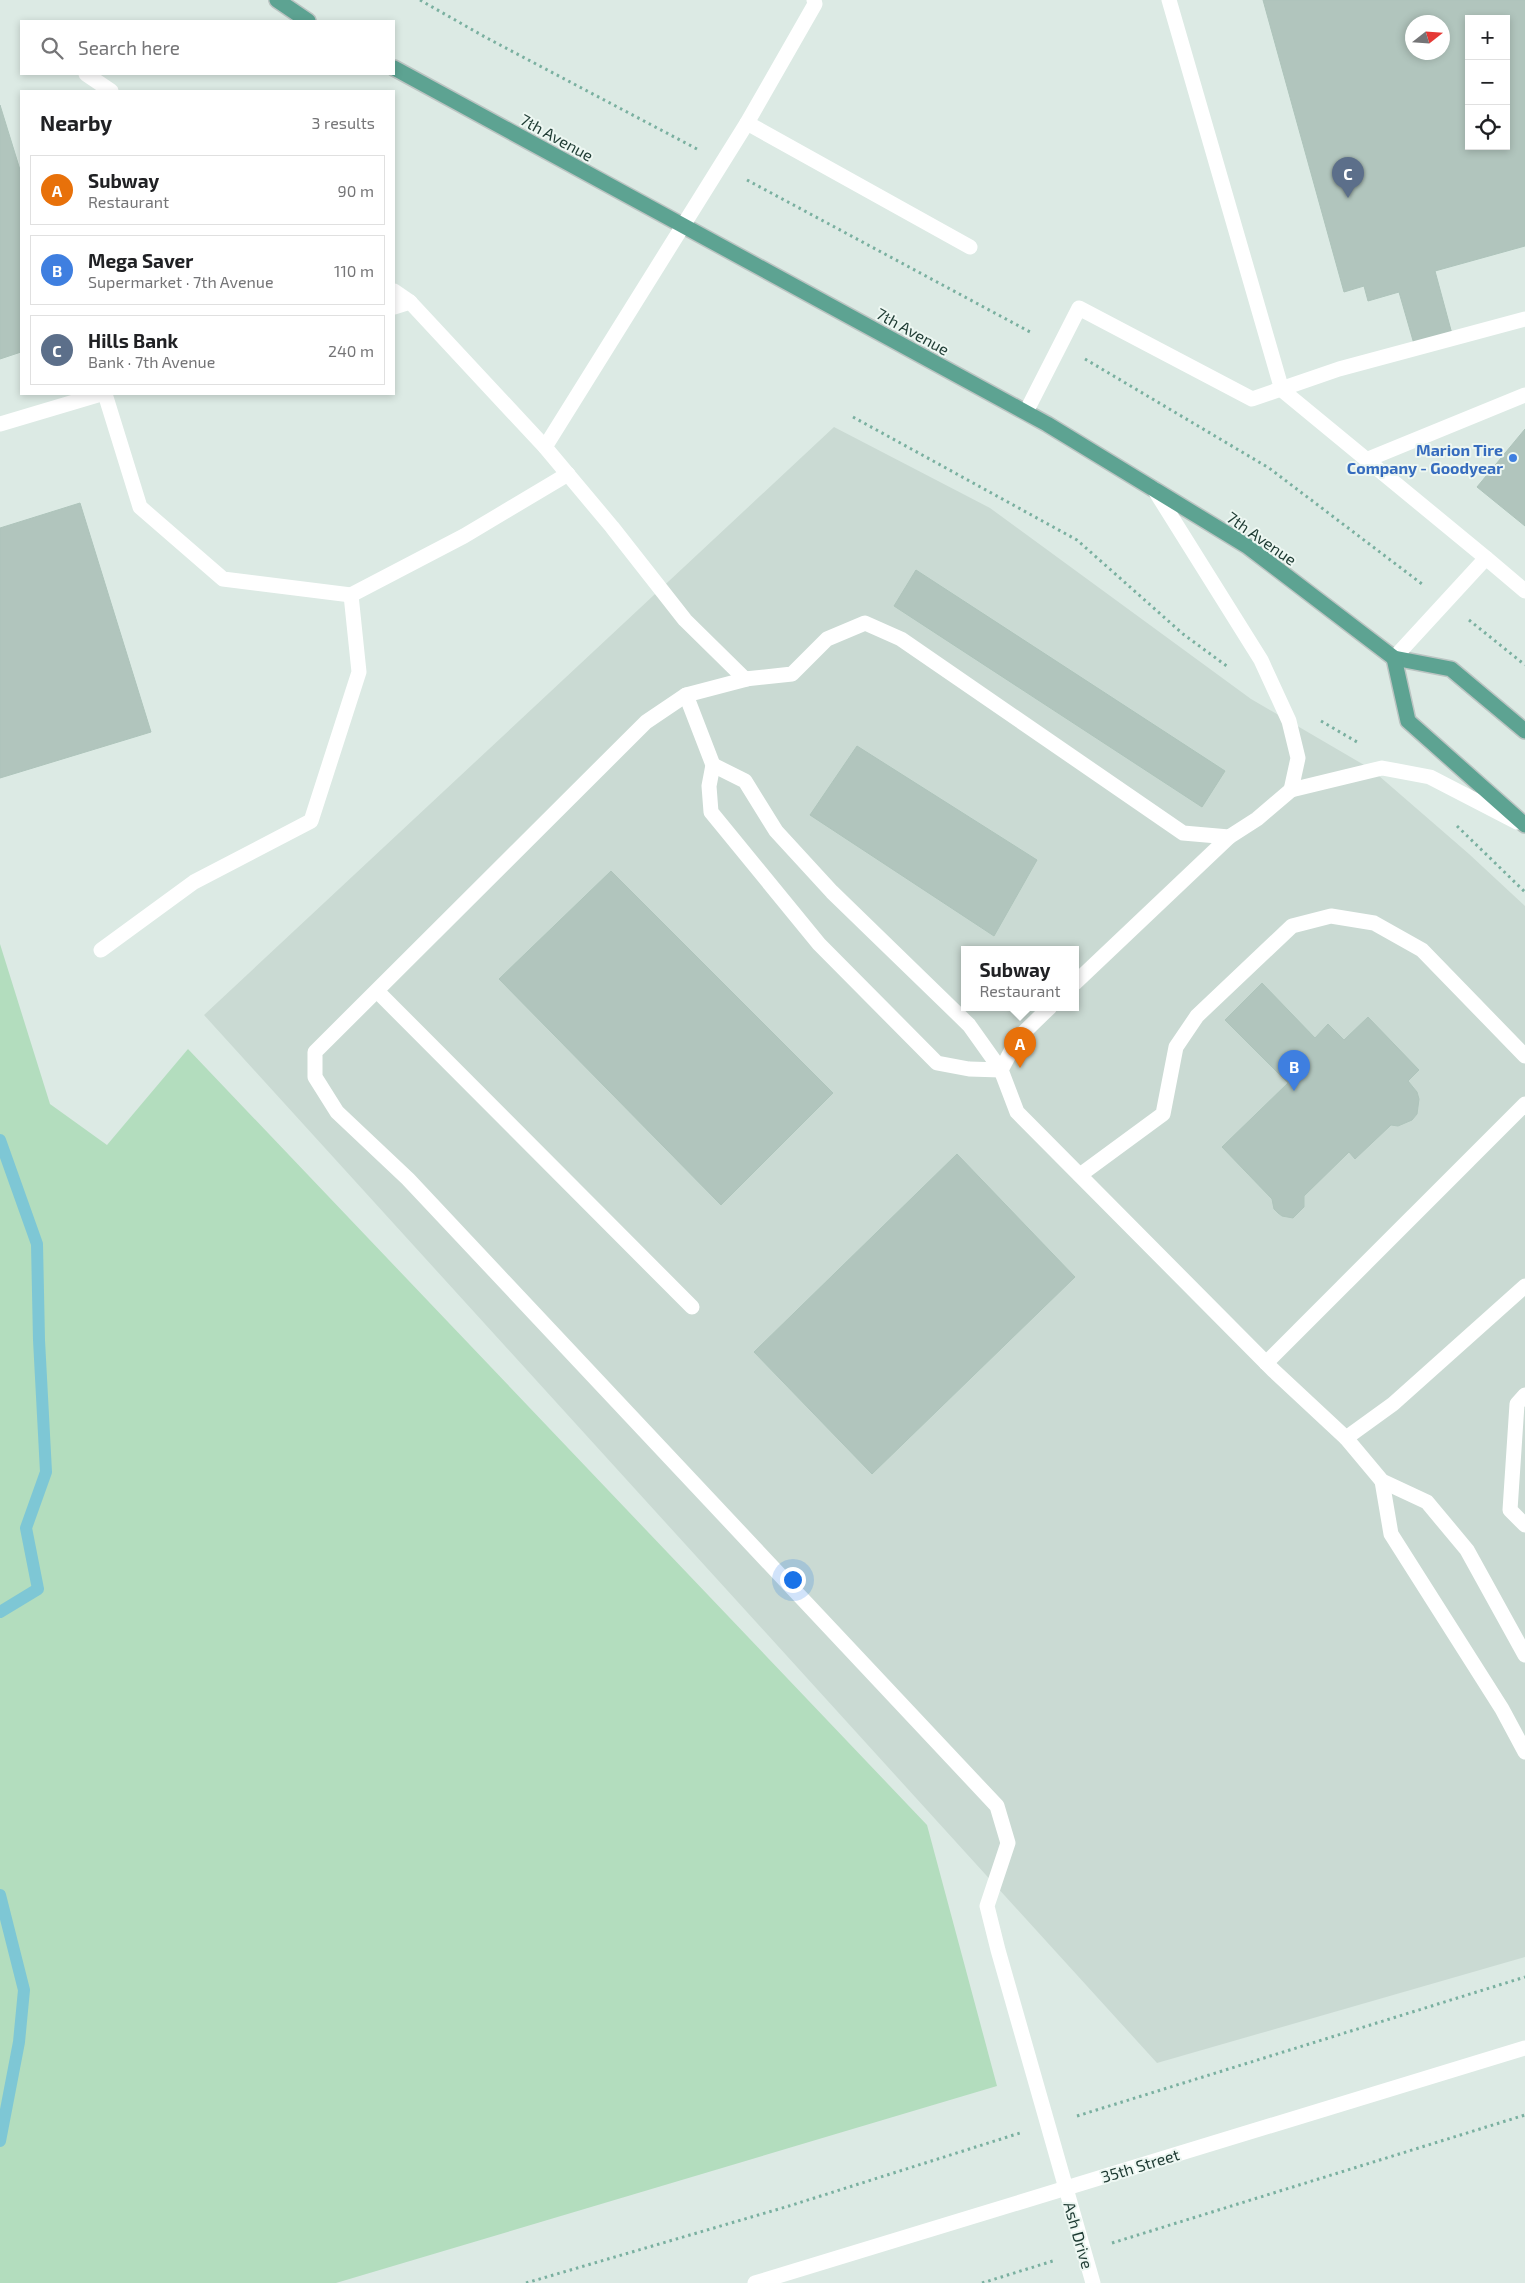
<!DOCTYPE html>
<html lang="en">
<head>
<meta charset="utf-8">
<style>
  :root { --surface:#fff; --page:#f6f6f6; --text:#202124; --muted:#757577; --line:#e0e0e0; --accent:#111827 }
  body { margin:0; font-family:"Exo 2",sans-serif; background:var(--page); color:var(--text) }
  .controls { position:absolute; right:15px; top:15px; display:grid; overflow:hidden; border-radius:0px; box-shadow:0 2px 8px #0003 }
  .controls button { width:45px; height:45px; display:grid; place-items:center; padding:0; border:0; border-bottom:1px solid var(--line); background:var(--surface); color:var(--text); font:25px sans-serif }
  .compass { position:absolute; left:1405px; top:15px; width:45px; height:45px; border-radius:50%; background:var(--surface); box-shadow:0 2px 8px #0003; rotate:73deg }
  .you { position:absolute; left:792px; top:1579px; width:18px; height:18px; margin:-12px; border:4px solid #fff; border-radius:50%; background:#1a73e8; box-shadow:0 0 0 8px #1a73e833 }
  .badge { display:grid; place-items:center; width:32px; height:32px; border-radius:50%; background:var(--accent); color:#fff; font-size:16px; font-weight:700 }
  .pin { position:absolute; translate:-50% -41px; filter:drop-shadow(0 1px 2px #0008) }
  .pin::after { content:''; position:absolute; top:26px; width:18px; height:15px; background:inherit; clip-path:polygon(0 0,100% 0,50% 100%) }
  .popup { position:absolute; left:961px; top:946px; width:118px; height:65px; box-sizing:border-box; display:grid; place-content:center; border-radius:0px; background:var(--surface); filter:drop-shadow(0 1px 4px #0005); font-size:16px; white-space:nowrap; color:var(--muted) }
  .popup b { font-size:19px; color:var(--text) }
  .popup::after { content:''; position:absolute; left:50%; top:100%; margin-left:-10px; border:10px solid transparent; border-top-color:var(--surface) }
  .list { margin:0; padding:0; list-style:none }
  h2 { display:flex; justify-content:space-between; align-items:center; height:65px; margin:0; padding:0 20px; font-size:21px }
  h2 small { font-size:16px; font-weight:400; color:var(--muted) }
  .list li { display:grid; grid-template-columns:32px 1fr auto; gap:15px; align-items:center; box-sizing:border-box; height:70px; margin:0 10px 10px; padding:0 10px; border:1px solid var(--line); border-radius:0px }
  .list b { display:block; font-size:19px; white-space:nowrap }
  .list p { margin:0; font-size:16px; white-space:nowrap; color:var(--muted) }
  .list em { font-size:16px; font-style:normal; color:var(--muted) }
  .icon { flex:none; width:28px; height:28px; fill:none; stroke:currentColor; stroke-width:2; stroke-linecap:round; stroke-linejoin:round }
  .map { position:relative; flex:none; width:1525px; height:2283px; overflow:hidden }
  .search { position:absolute; background:var(--surface); box-shadow:0 2px 8px #0003; left:20px; top:20px; width:375px; height:55px; display:flex; align-items:center; gap:12px; box-sizing:border-box; padding:0 18px; border-radius:0px; color:var(--muted); font-size:19px }
  .panel { position:absolute; background:var(--surface); box-shadow:0 2px 8px #0003; left:20px; top:90px; width:375px; height:305px; border-radius:0px }
  .map>svg:first-child { display:block }
</style>
</head>
<body>
<div class="map">
<svg width="1525" height="2283" viewBox="0 0 1525 2283">
  <rect width="100%" height="100%" fill="#dceae4"/>
  <path fill="#cadad3" fill-rule="evenodd" d="M834 427 990 508 1251 699 1371 769 1469 854 1525 906V1957L1157 2063 204 1015ZM965 949H1075V1007H965Z"/>
  <polygon fill="#b3ddbe" points="0,944 50,1104 107,1145 188,1049 927,1825 997,2086 336,2283 0,2283"/>
  <g fill="none" stroke-linecap="round" stroke-linejoin="round">
    <g stroke="#7ec7d5" stroke-width="12">
      <polyline points="0,1140 37,1244 39,1340 46,1472 26,1528 38,1589 0,1612"/>
      <polyline points="0,1895 24,1990 19,2042 0,2141"/>
    </g>
  </g>
  <g fill="#b1c5bd" stroke="#aec4bb" fill-rule="evenodd">
    <path d="M1263 0H1525V246L1435 271 1452 334 1414 344 1399 292 1368 301 1364 286 1344 292ZM1469 19H1506V146H1469ZM1412 22H1442V52H1412Z"/>
    <polygon points="0,105 21,173 21,352 0,359"/>
    <polygon points="1525,429 1525,526 1477,487"/>
    <polygon points="80,503 151,732 0,778 0,528"/>
    <polygon points="916,570 1225,771 1202,807 894,606"/>
    <polygon points="857,746 1037,860 994,936 810,815"/>
    <polygon points="611,871 833,1093 721,1205 499,979"/>
    <polygon points="1262,983 1315,1038 1328,1024 1344,1040 1368,1017 1419,1070 1408,1081 1417,1092 1419,1099 1417,1114 1412,1120 1398,1126 1391,1125 1355,1159 1349,1152 1304,1196 1304,1207 1293,1218 1282,1216 1278,1213 1274,1209 1272,1199 1222,1147 1288,1083 1225,1020"/>
    <polygon points="957,1154 1075,1277 872,1474 754,1352"/>
  </g>
  <g fill="none" stroke-linecap="round" stroke-linejoin="round">
    <defs>
      <g id="major">
        <polyline points="277,0 308,21"/>
        <polyline points="394,68 1047,424 1247,546 1394,658 1451,669 1525,731"/>
        <polyline points="1394,658 1408,721 1525,825"/>
      </g>
    </defs>
    <use href="#major" stroke="#bbc4c2" stroke-width="18"/>
    <g stroke="#7ab0a0" stroke-width="3" stroke-dasharray="2.5 4" stroke-linecap="butt">
      <polyline points="420,0 485,37 697,149"/>
      <polyline points="747,180 1032,333"/>
      <polyline points="1085,359 1269,468 1422,584"/>
      <polyline points="853,417 1077,540 1183,634 1228,667"/>
      <polyline points="1469,620 1525,665"/>
      <polyline points="1321,721 1357,742"/>
      <polyline points="1457,826 1525,892"/>
      <polyline points="1077,2116 1525,1977"/>
      <polyline points="1112,2243 1525,2115"/>
      <polyline points="526,2283 789,2206 1020,2133"/>
      <polyline points="982,2283 1056,2260"/>
    </g>
    <g stroke="#fff" stroke-width="15">
      <polyline points="1169,0 1282,390 1486,558"/>
      <polyline points="86,74 111,91"/>
      <polyline points="747,123 815,4 814,0"/>
      <polyline points="970,247 747,123 545,447 612,527 685,620 745,679 792,674 827,639 865,623 901,639 1183,833 1229,837 1257,819 1291,790"/>
      <polyline points="394,291 410,302"/>
      <polyline points="394,307 410,302 545,447"/>
      <polyline points="105,394 140,507 223,579 351,595"/>
      <polyline points="1026,412 1079,308 1252,399 1339,369 1525,319"/>
      <polyline points="0,424 101,394"/>
      <polyline points="1366,460 1525,395"/>
      <polyline points="1154,489 1261,660 1289,721 1298,758 1291,790 1382,768 1430,777 1517,822"/>
      <polyline points="1394,658 1486,558 1525,591"/>
      <polyline points="747,679 686,695 646,722 315,1052 315,1077 337,1112 408,1179 997,1806 1008,1843 987,1906 998,1950 1093,2283"/>
      <polyline points="686,695 713,765 709,786 711,812 819,944 937,1063 969,1069 1001,1070"/>
      <polyline points="713,765 745,781 776,831 832,892 969,1025 1001,1070"/>
      <polyline points="101,950 194,882 311,821 359,672 351,595 464,536 568,474"/>
      <polyline points="1075,983 1229,837"/>
      <polyline points="377,991 692,1307"/>
      <polyline points="1050,1007 1018,1038 1001,1070 1017,1112 1273,1370 1346,1438 1393,1404 1525,1286"/>
      <polyline points="1080,1175 1163,1114 1176,1047 1197,1016 1292,926 1331,916 1374,923 1422,950 1525,1056"/>
      <polyline points="1266,1363 1525,1104"/>
      <polyline points="1525,1395 1517,1404 1510,1510 1525,1525"/>
      <polyline points="1346,1438 1382,1481 1427,1502 1467,1550 1525,1655"/>
      <polyline points="1382,1481 1391,1534 1502,1709 1525,1752"/>
      <polyline points="755,2283 1525,2048"/>
    </g>
    <use href="#major" stroke="#5da392" stroke-width="15"/>
  </g>
  <circle fill="#3f7fe0" stroke="#edf7f2" stroke-width="2" cx="1513" cy="458" r="5"/>
  <g text-anchor="middle" dominant-baseline="central" stroke-width="4" stroke-linejoin="round" paint-order="stroke">
    <g font-size="16" fill="#1d3a32" stroke="#edf7f2">
      <text transform="translate(557 137) rotate(29)">7th Avenue</text>
      <text transform="translate(913 331) rotate(29)">7th Avenue</text>
      <text transform="translate(1262 538) rotate(35)">7th Avenue</text>
      <text transform="translate(1140 2165) rotate(-17)">35th Street</text>
      <text transform="translate(1079 2235) rotate(74)">Ash Drive</text>
    </g>
    <g font-size="16" font-weight="bold" fill="#366cbe" stroke="#edf7f2" text-anchor="end">
      <text x="1503" y="449">Marion Tire<tspan x="1503" dy="18">Company - Goodyear</tspan></text>
    </g>
  </g>
</svg>
<div class="controls">
<button>+</button>
<button>−</button>
<button><svg class="icon" aria-label="locate" viewBox="0 0 24 24"><circle cx="12" cy="12" r="6"/><path d="M12 2v4M12 18v4M2 12h4M18 12h4"/></svg></button>
</div>
<svg class="compass" viewBox="-18 -18 36 36"><path d="M0-13l5 13h-10z" fill="#e53935"/><path d="M0 13l5-13h-10z" fill="#757577"/></svg>
<div class="you"></div>
<div class="pin badge" style="left:1020px;top:1068px;background:#e8710a">A</div>
<div class="popup"><b>Subway</b>Restaurant</div>
<div class="pin badge" style="left:1294px;top:1091px;background:#3f7fe0">B</div>
<div class="pin badge" style="left:1348px;top:198px;background:#5c6f8a">C</div>
<div class="search"><svg class="icon" aria-label="search" viewBox="0 0 24 24"><circle cx="10" cy="10" r="6"/><path d="M15 15l6 6"/></svg>Search here</div>
<section class="panel">
<h2>Nearby<small>3 results</small></h2>
<ul class="list">
<li><span class="badge" style="background:#e8710a">A</span><div><b>Subway</b><p>Restaurant</p></div><em>90 m</em></li>
<li><span class="badge" style="background:#3f7fe0">B</span><div><b>Mega Saver</b><p>Supermarket · 7th Avenue</p></div><em>110 m</em></li>
<li><span class="badge" style="background:#5c6f8a">C</span><div><b>Hills Bank</b><p>Bank · 7th Avenue</p></div><em>240 m</em></li>
</ul>
</section>
</div>
</body>
</html>
